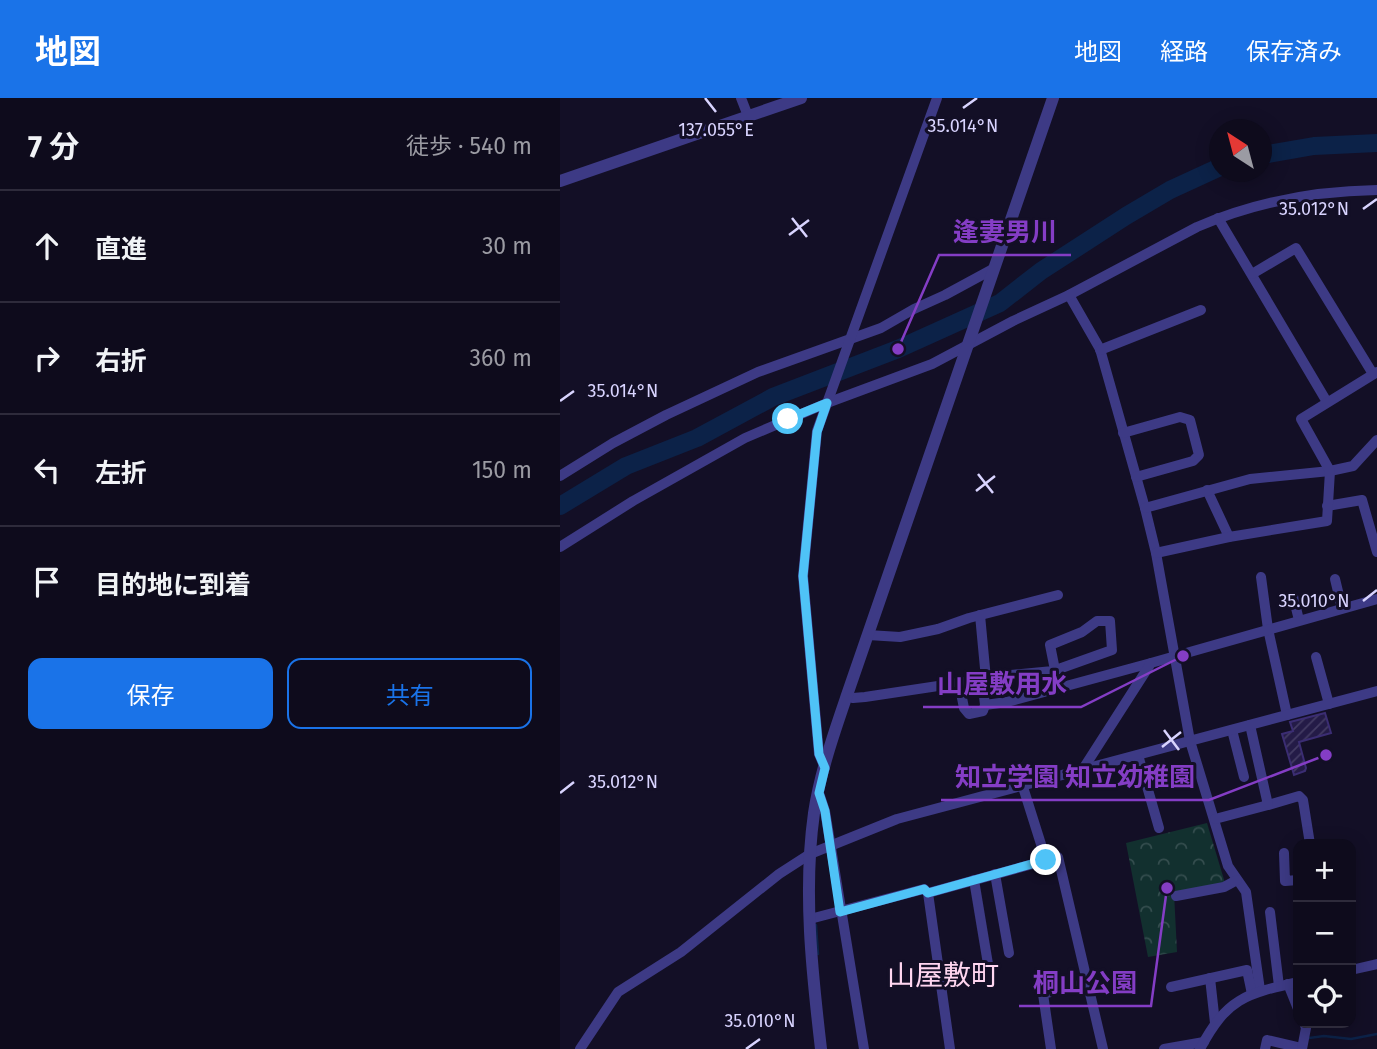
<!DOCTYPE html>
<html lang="ja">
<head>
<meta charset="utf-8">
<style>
  :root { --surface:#0e0b1c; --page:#171425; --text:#f1f3f6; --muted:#9b9ba3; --line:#2e2b3b; --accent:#1a73e8 }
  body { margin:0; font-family:"Fira Sans","Noto Sans JP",sans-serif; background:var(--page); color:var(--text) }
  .controls { position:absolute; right:21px; bottom:21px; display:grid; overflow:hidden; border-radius:14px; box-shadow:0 4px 18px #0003 }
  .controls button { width:63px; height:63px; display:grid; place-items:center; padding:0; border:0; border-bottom:2px solid var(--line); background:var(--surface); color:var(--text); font:35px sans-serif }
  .compass { position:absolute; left:649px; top:21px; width:63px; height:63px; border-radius:50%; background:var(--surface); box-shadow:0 4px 18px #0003; rotate:324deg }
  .stop { position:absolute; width:21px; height:21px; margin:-16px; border:5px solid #4fc3f7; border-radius:50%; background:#fff }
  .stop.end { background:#4fc3f7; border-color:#fff; box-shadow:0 2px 7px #0008 }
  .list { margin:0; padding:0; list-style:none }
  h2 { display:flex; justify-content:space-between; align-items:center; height:91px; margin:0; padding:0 28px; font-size:30px }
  h2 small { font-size:23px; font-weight:400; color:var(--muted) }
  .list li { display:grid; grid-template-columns:46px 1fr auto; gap:21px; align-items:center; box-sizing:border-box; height:112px; padding:0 28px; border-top:2px solid var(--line) }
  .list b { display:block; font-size:26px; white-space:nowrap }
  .list em { font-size:23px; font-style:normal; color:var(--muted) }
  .actions { display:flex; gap:14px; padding:21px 28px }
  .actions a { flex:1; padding:16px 0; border:2px solid var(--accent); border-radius:14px; text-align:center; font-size:24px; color:var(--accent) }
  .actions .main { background:var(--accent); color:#fff }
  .icon { flex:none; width:38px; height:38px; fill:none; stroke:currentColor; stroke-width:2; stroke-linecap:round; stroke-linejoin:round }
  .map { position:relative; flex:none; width:817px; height:951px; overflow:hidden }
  header { display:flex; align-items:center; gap:42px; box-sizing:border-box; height:98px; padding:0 35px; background:var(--accent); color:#fff }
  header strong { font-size:33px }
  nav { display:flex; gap:38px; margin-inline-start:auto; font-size:24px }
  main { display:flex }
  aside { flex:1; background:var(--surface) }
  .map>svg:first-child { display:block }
</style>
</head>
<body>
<header>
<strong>地図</strong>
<nav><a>地図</a><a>経路</a><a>保存済み</a></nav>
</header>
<main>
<aside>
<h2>7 分<small>徒歩 · 540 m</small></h2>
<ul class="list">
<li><svg class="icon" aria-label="ahead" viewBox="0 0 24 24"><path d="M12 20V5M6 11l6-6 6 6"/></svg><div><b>直進</b></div><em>30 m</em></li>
<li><svg class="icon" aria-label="right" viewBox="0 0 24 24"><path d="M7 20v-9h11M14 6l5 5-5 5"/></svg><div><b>右折</b></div><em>360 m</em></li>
<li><svg class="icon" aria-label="left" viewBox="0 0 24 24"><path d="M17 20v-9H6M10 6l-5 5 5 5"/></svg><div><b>左折</b></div><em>150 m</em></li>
<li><svg class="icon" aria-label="arrive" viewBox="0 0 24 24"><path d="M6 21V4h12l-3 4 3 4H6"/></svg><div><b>目的地に到着</b></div></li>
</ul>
<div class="actions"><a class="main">保存</a><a>共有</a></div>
</aside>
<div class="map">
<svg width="817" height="951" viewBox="0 0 817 951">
  <defs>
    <pattern id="forest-crowns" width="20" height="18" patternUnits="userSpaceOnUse" patternTransform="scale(1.75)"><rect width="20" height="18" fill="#12302f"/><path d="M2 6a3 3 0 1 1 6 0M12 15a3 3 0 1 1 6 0" fill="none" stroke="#344d4e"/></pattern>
    <pattern id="building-hatch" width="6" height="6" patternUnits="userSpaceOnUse" patternTransform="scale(1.75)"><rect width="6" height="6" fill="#241b47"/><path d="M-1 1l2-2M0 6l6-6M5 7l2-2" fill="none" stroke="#433b63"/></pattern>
  </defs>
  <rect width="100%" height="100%" fill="#130f26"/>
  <polygon fill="url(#forest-crowns)" points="647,725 665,785 614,795 617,854 588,859 566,745"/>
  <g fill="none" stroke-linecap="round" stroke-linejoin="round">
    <g stroke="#0c2248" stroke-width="2.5">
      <polyline points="256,827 258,856"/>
      <polyline points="749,940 764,938 791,941 817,936"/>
    </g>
    <g stroke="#0c2248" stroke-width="18">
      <polyline points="702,57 754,48 817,45"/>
      <polyline points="0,408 66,368 137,340 213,299 338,251 440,205 481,173 566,118 610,92 660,69"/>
    </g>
  </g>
  <polygon fill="url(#building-hatch)" stroke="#3b2d73" stroke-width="2" points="765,615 771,635 739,644 746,670 745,673 734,677 722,636 733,633 730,624"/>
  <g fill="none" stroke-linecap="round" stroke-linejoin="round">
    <g stroke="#3d3a85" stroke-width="10">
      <polyline points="181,0 188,18"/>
      <polyline points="658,120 767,304"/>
      <polyline points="692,176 736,150 813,276"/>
      <polyline points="509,197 540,251 585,410 596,455 630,643 668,768 686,794 700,892"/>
      <polyline points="540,252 641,212"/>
      <polyline points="563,335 620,319 630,322 639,357 633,363 576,379"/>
      <polyline points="0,378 53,345 106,317 198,274 321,230 354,211 385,197 433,171"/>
      <polyline points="647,392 669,439"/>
      <polyline points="767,408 802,402 817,454"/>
      <polyline points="585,410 690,381 770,373 793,368 817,342"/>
      <path d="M0 449 73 403 185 340 267 305 372 266 453 223 509 197 637 129C694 104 756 93 817 92"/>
      <polyline points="596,455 669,439 767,423 770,373 741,321 817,274"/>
      <polyline points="701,479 708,531 727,617"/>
      <polyline points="775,481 782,510"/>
      <polyline points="733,498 739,522"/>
      <polyline points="420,517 426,581"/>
      <polyline points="308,537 340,539 378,531 409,520 498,497"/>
      <polyline points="756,559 769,606"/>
      <polyline points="399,585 404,610 409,616 423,613 425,607 422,582"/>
      <polyline points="287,597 293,600 305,599 451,577 493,573 552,552 550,523 537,523 522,534 490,547 495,572"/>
      <polyline points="425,607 447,604 591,565"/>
      <polyline points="672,632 684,679"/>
      <polyline points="578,657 599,730"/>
      <polyline points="265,670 259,656 243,478 257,333 377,0"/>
      <polyline points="523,671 591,565 817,501"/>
      <polyline points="462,686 486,762"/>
      <polyline points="259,695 265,713 304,951"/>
      <polyline points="708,707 739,698 743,702 750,746"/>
      <polyline points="655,721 708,707 690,627"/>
      <polyline points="724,755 725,783 738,782"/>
      <polyline points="435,776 449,855"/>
      <polyline points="414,782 428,866"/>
      <polyline points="368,795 390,951"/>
      <polyline points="616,798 664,789 677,782"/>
      <polyline points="710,814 719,888"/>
      <polyline points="250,821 364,791 368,795 498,759 543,951"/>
      <polyline points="791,872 817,866"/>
      <polyline points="650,880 655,925"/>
      <polyline points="728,886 738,911"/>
      <polyline points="611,889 687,872 692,896"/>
      <polyline points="20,951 58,894 121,854 219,776 250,756 337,721 817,593"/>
      <polyline points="491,951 483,896 527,885"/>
      <polyline points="604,951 644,944"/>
      <path d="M640 951C667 900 685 896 738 884"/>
      <polyline points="705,951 707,942 742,950"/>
      <polyline points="742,951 746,930 744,925"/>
    </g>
    <g stroke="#3d3a85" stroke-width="12">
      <polyline points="0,83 241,0"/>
      <path d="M261 951C252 874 243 793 254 715 260 675 274 635 287 597L493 0"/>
    </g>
  </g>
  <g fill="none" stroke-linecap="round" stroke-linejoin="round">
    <polyline stroke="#4fc3f7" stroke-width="9" points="228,321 267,305 257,334 243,478 259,656 265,670 259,695 265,713 280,814 364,791 368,795 486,762"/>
  </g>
  <path fill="none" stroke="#d9d4ff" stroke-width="2.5" d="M145 0 156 14M403 10 417 0M803 111 817 101M232 120 247 139M229 137 249 122M0 303 14 293M418 376 433 395M416 393 435 378M803 503 817 492M604 632 619 652M602 649 621 634M0 695 14 684M186 951 200 941"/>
  <g text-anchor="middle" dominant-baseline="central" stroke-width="6" stroke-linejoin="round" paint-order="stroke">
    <g font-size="28" fill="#ffd6f0" stroke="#130f26">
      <text x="383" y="877">山屋敷町</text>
    </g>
  </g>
  <g font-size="18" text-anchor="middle" fill="#d9d4ff" stroke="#130f26" stroke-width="6" stroke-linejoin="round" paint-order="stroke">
    <text x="403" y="34">35.014°N</text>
    <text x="156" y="38">137.055°E</text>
    <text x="754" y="117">35.012°N</text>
    <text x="63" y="299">35.014°N</text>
    <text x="754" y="509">35.010°N</text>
    <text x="63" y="690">35.012°N</text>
    <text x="200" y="929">35.010°N</text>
  </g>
  <path fill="none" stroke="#843dc5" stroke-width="2.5" d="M338 251L379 157H511M623 558L521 609H363M766 657L649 702H381M607 790L591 908H459"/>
  <g fill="#843dc5" stroke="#130f26" stroke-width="2.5">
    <circle cx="338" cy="251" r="7"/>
    <circle cx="623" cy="558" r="7"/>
    <circle cx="766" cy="657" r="7"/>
    <circle cx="607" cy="790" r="7"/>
  </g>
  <g font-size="26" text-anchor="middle" font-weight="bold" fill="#843dc5" stroke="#130f26" stroke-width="6" stroke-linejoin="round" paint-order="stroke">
    <text x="445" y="143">逢妻男川</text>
    <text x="442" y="595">山屋敷用水</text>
    <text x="515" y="688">知立学園 知立幼稚園</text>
    <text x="525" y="894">桐山公園</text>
  </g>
</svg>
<div class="controls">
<button>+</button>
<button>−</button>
<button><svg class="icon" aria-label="locate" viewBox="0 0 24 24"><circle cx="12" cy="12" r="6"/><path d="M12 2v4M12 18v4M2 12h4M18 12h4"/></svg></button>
</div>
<svg class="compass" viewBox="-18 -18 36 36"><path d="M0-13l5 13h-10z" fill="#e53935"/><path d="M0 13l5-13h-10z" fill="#9b9ba3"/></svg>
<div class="stop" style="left:228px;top:321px"></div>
<div class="stop end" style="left:486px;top:762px"></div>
</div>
</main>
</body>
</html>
